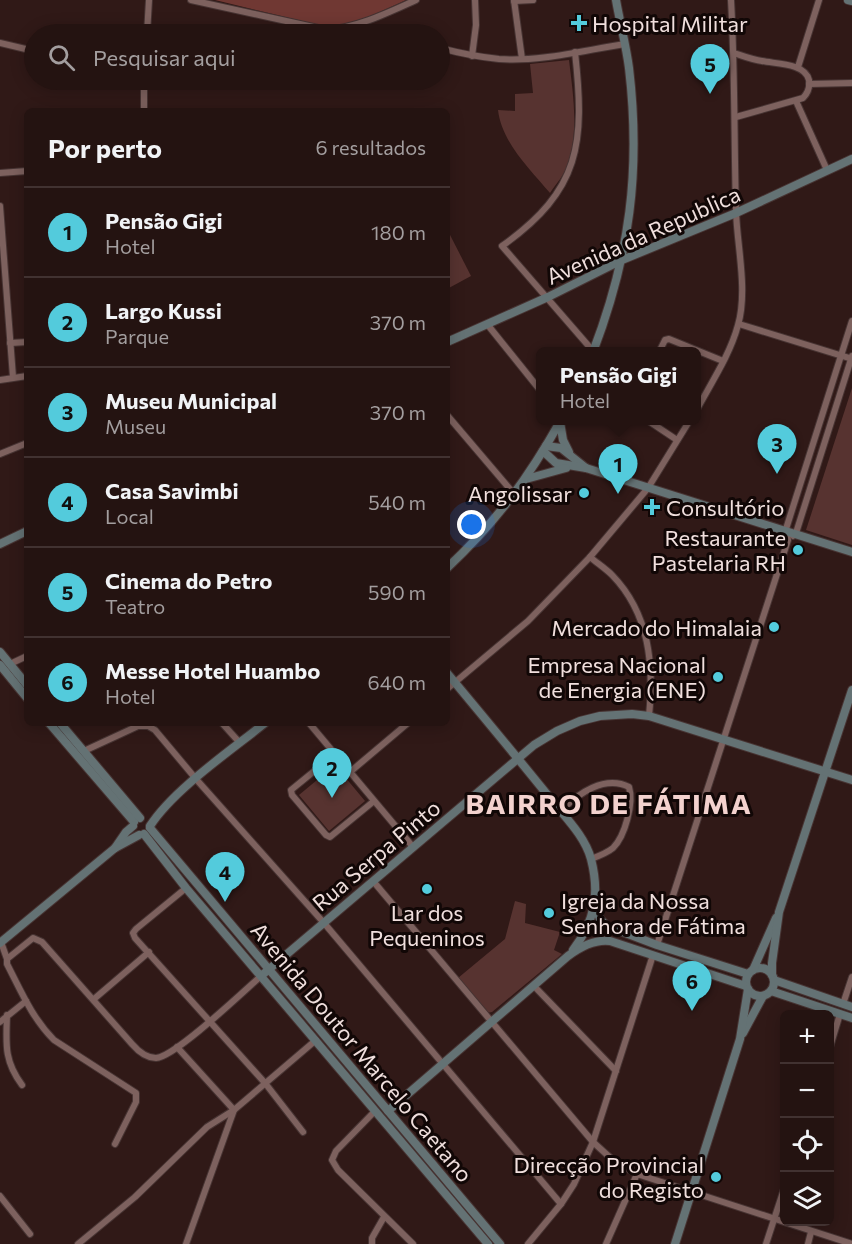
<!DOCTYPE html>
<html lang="pt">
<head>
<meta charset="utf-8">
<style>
  :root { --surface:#241311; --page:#2c1c1a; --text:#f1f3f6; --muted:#a39e9f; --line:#413231; --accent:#53cbdc }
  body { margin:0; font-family:Commissioner,sans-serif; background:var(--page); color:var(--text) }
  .controls { position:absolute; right:18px; bottom:18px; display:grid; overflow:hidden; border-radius:9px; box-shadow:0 3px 15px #0003 }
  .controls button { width:54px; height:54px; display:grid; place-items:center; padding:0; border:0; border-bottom:2px solid var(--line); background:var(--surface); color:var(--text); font:30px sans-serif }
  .you { position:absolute; left:472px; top:525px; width:21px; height:21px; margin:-15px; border:4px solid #fff; border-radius:50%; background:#1a73e8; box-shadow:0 0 0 9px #1a73e833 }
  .badge { display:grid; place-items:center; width:39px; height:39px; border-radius:50%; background:var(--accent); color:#111; font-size:20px; font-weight:700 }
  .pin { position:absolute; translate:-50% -50px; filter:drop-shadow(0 2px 3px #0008) }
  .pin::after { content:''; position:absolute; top:32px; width:21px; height:18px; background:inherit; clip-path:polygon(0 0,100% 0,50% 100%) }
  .popup { position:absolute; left:536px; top:347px; width:165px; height:78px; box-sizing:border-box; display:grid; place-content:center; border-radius:9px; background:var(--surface); filter:drop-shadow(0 2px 4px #0005); font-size:20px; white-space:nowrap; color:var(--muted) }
  .popup b { font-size:22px; color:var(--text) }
  .popup::after { content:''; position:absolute; left:50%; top:100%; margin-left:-12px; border:12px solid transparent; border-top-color:var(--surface) }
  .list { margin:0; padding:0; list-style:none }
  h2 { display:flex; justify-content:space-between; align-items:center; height:78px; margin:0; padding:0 24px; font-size:26px }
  h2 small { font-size:20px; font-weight:400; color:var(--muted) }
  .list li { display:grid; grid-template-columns:39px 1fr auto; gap:18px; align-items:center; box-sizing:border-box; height:90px; padding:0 24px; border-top:2px solid var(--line) }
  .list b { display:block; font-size:22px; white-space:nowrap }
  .list p { margin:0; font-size:20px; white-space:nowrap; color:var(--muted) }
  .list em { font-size:20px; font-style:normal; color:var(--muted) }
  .icon { flex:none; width:33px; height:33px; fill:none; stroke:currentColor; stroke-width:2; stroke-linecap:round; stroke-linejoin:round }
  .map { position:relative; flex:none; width:852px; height:1244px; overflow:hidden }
  .search { position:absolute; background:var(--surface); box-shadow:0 3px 15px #0003; left:24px; top:24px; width:426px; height:66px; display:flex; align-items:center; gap:15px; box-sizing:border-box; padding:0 21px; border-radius:33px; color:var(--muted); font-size:22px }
  .panel { position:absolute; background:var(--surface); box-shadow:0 3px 15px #0003; left:24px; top:108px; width:426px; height:618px; border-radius:9px }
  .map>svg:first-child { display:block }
</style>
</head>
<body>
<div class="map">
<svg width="852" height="1244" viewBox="0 0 852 1244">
  <rect width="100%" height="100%" fill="#301917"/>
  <g fill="#573330">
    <path d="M569 60C573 94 579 130 568 164 565 174 556 184 550 193 530 169 502 143 498 110L515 111V94L533 93 530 64Z"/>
    <polygon points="448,231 471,276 447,289 447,232"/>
    <polygon points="852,388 852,545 806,530"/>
    <polygon points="335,765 365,801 329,831 299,795"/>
    <polygon points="515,901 526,904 525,923 560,932 554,950 562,954 492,1012 487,1013 458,978 505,939"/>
  </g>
  <path fill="#703833" d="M215 0H406C380 12 356 24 327 27Z"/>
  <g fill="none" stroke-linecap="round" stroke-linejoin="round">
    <defs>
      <g id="street">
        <path d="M191 0 327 30C359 27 387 13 416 0"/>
        <polyline points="514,0 522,59"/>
        <polyline points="514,1 533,0"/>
        <polyline points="147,34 149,0"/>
        <polyline points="0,43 34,51"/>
        <path d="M440 48C459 53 479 57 499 59 541 62 585 50 625 44"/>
        <path d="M575 52C585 143 581 190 502 246L593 351"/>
        <path d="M734 53C743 56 753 60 762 61 776 64 805 63 809 80 810 87 808 93 803 98L736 117"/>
        <polyline points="472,56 476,25 475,0"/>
        <polyline points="798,67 819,0"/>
        <polyline points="809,84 852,83"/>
        <polyline points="796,101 827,170"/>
        <polyline points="144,111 144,80"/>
        <polyline points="0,173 27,171"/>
        <polyline points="0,206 13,377"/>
        <polyline points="487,324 540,390"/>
        <polyline points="739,324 852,359"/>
        <polyline points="10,343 27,342"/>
        <polyline points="659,352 665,340 669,339 723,361"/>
        <polyline points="0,380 27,376"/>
        <path d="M696 411C711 383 730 355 738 325 748 290 737 246 736 211 734 140 735 70 731 0"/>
        <polyline points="447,415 515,495"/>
        <polyline points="647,420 677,440"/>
        <polyline points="0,454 27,443"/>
        <polyline points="793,536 796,533 852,356"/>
        <path d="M590 557C597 563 606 569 612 575 650 614 654 666 649 716"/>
        <polyline points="10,664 27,656"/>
        <polyline points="447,689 528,621 590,557 648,488 690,420"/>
        <polyline points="222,723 240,743"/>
        <polyline points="309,723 413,847"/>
        <polyline points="84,751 138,726 148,726 155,730 196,779 324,923 561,1204"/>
        <polyline points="334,755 291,790 292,795 326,835 330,837 374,801"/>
        <polyline points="350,772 408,723"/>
        <path d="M561 811C578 793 605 775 629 787 634 803 625 836 613 848 607 853 599 856 591 859"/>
        <polyline points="373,881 593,1142 615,1162 637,1174 852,1244"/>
        <polyline points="186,888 136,929 133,933 135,938 265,1083 303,1132"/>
        <path d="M1 942 7 959 33 938 42 942 132 1044C138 1051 146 1058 156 1058 175 1057 244 991 261 976"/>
        <polyline points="657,945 788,540 786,529 852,321"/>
        <path d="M7 959V964C21 991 32 1018 54 1040L136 1093V1102L115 1144"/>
        <polyline points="534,986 616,1071"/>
        <polyline points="94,999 149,952"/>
        <polyline points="843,1004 852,977"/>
        <path d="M7 1015C6 1044 4 1061 22 1085"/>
        <polyline points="0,1022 26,1001"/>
        <polyline points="177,1047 234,1110 186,1244"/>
        <polyline points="830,1047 840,1014"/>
        <polyline points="375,1111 336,1151 332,1160 338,1170 413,1244"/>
        <polyline points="0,1196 30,1234"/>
        <polyline points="78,1244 135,1197 207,1127 234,1110 316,1040"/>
        <polyline points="372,1244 372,1238 384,1217"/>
        <polyline points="528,1244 561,1204 574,1184 593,1142 653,955"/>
        <polyline points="606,1244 637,1174"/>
        <polyline points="766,1244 784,1189"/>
        <polyline points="808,1244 811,1232"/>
      </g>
      <g id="secondary">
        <polyline points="848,0 852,1"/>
        <polyline points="447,342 548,297 622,260 736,213 852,159"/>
        <path d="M593 352C630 255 641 170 629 68 626 45 620 23 616 0"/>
        <polyline points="560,422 563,440 569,452"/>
        <polyline points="546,446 561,448 586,468"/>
        <polyline points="543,451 556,463 586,468 852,552"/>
        <polyline points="526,479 566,468"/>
        <polyline points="0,544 27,531"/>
        <path d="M447 568C496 522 528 479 561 420"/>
        <polyline points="0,652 27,685"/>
        <polyline points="0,665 27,698"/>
        <path d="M447 673C482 715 516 756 550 798 564 816 585 836 591 859 600 894 595 921 573 950"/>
        <polyline points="49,723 134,822"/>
        <polyline points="60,723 140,818"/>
        <path d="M150 826C173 790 230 751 265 723"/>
        <polyline points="150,828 500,1244"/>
        <polyline points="144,834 186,888 488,1244"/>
        <polyline points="115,848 126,832 133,826"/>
        <polyline points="595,906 600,919 607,926 657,945 748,974"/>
        <polyline points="0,943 115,848 139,835"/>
        <circle cx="760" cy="982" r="14"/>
        <polyline points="753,970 776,918"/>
        <polyline points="772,975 772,963 779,912 852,690"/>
        <polyline points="261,976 534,745 557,731 580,721 600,716 632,714 649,716 852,780"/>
        <polyline points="774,980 852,1007"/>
        <polyline points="771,991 852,1018"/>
        <polyline points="743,1033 763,996"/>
        <path d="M388 1111 568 956C580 947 594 939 610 941L746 986"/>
        <polyline points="675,1244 740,1039 748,989"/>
      </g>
    </defs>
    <use href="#street" stroke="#473433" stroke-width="8"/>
    <use href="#secondary" stroke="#473433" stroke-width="10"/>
    <use href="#street" stroke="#7d615e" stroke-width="6"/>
    <use href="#secondary" stroke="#647274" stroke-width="8"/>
  </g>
  <g fill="#53cbdc" stroke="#110706" stroke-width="2">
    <path d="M576 14h6v6h6v6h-6v6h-6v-6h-6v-6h6z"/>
    <circle cx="584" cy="493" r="6"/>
    <path d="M649 498h6v6h6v6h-6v6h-6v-6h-6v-6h6z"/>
    <circle cx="798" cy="550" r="6"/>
    <circle cx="774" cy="627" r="6"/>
    <circle cx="718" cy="677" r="6"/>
    <circle cx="427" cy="889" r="6"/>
    <circle cx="549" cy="913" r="6"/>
    <circle cx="716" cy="1177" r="6"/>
  </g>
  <g text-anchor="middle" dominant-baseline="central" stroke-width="6" stroke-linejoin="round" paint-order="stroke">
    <g font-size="22" fill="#f0dfdd" stroke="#110706" text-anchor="end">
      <text x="592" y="23" text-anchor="start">Hospital Militar</text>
      <text x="572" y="493">Angolissar</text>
      <text x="666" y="507" text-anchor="start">Consultório</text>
      <text x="786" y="537">Restaurante<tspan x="786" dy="25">Pastelaria RH</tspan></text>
      <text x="762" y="627">Mercado do Himalaia</text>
      <text x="706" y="664">Empresa Nacional<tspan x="706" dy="25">de Energia (ENE)</tspan></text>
      <text x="561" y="900" text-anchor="start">Igreja da Nossa<tspan x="561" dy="25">Senhora de Fátima</tspan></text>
      <text x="427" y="912" text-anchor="middle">Lar dos<tspan x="427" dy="25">Pequeninos</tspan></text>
      <text x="704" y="1164">Direcção Provincial<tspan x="704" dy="25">do Registo</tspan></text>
    </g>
    <g font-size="22" fill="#f0dfdd" stroke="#110706">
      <text transform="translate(643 235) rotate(-24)">Avenida da Republica</text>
      <text transform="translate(376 855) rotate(-40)">Rua Serpa Pinto</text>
      <text transform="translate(362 1052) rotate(50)">Avenida Doutor Marcelo Caetano</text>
    </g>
    <g font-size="28" font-weight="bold" letter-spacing="1.5" fill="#f3d2ce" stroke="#110706">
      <text x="609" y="803">BAIRRO DE FÁTIMA</text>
    </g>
  </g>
</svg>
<div class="controls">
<button>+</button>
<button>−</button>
<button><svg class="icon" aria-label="locate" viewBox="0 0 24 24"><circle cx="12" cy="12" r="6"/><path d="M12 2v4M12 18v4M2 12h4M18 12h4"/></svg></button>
<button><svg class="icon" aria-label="layers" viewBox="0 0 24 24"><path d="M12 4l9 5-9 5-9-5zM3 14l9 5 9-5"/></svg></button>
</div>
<div class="you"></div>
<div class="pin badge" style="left:618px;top:494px">1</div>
<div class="popup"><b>Pensão Gigi</b>Hotel</div>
<div class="pin badge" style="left:332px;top:798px">2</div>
<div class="pin badge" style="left:777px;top:474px">3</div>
<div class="pin badge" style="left:225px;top:902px">4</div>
<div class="pin badge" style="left:710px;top:94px">5</div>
<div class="pin badge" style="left:692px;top:1011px">6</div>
<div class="search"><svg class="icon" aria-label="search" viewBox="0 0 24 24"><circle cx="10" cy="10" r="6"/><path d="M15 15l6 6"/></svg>Pesquisar aqui</div>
<section class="panel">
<h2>Por perto<small>6 resultados</small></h2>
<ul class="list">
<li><span class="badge">1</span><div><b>Pensão Gigi</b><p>Hotel</p></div><em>180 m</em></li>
<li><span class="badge">2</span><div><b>Largo Kussi</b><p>Parque</p></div><em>370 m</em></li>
<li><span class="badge">3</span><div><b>Museu Municipal</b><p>Museu</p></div><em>370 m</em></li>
<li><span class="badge">4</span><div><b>Casa Savimbi</b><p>Local</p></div><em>540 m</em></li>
<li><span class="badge">5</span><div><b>Cinema do Petro</b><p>Teatro</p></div><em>590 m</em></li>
<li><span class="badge">6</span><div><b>Messe Hotel Huambo</b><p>Hotel</p></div><em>640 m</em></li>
</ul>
</section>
</div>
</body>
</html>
